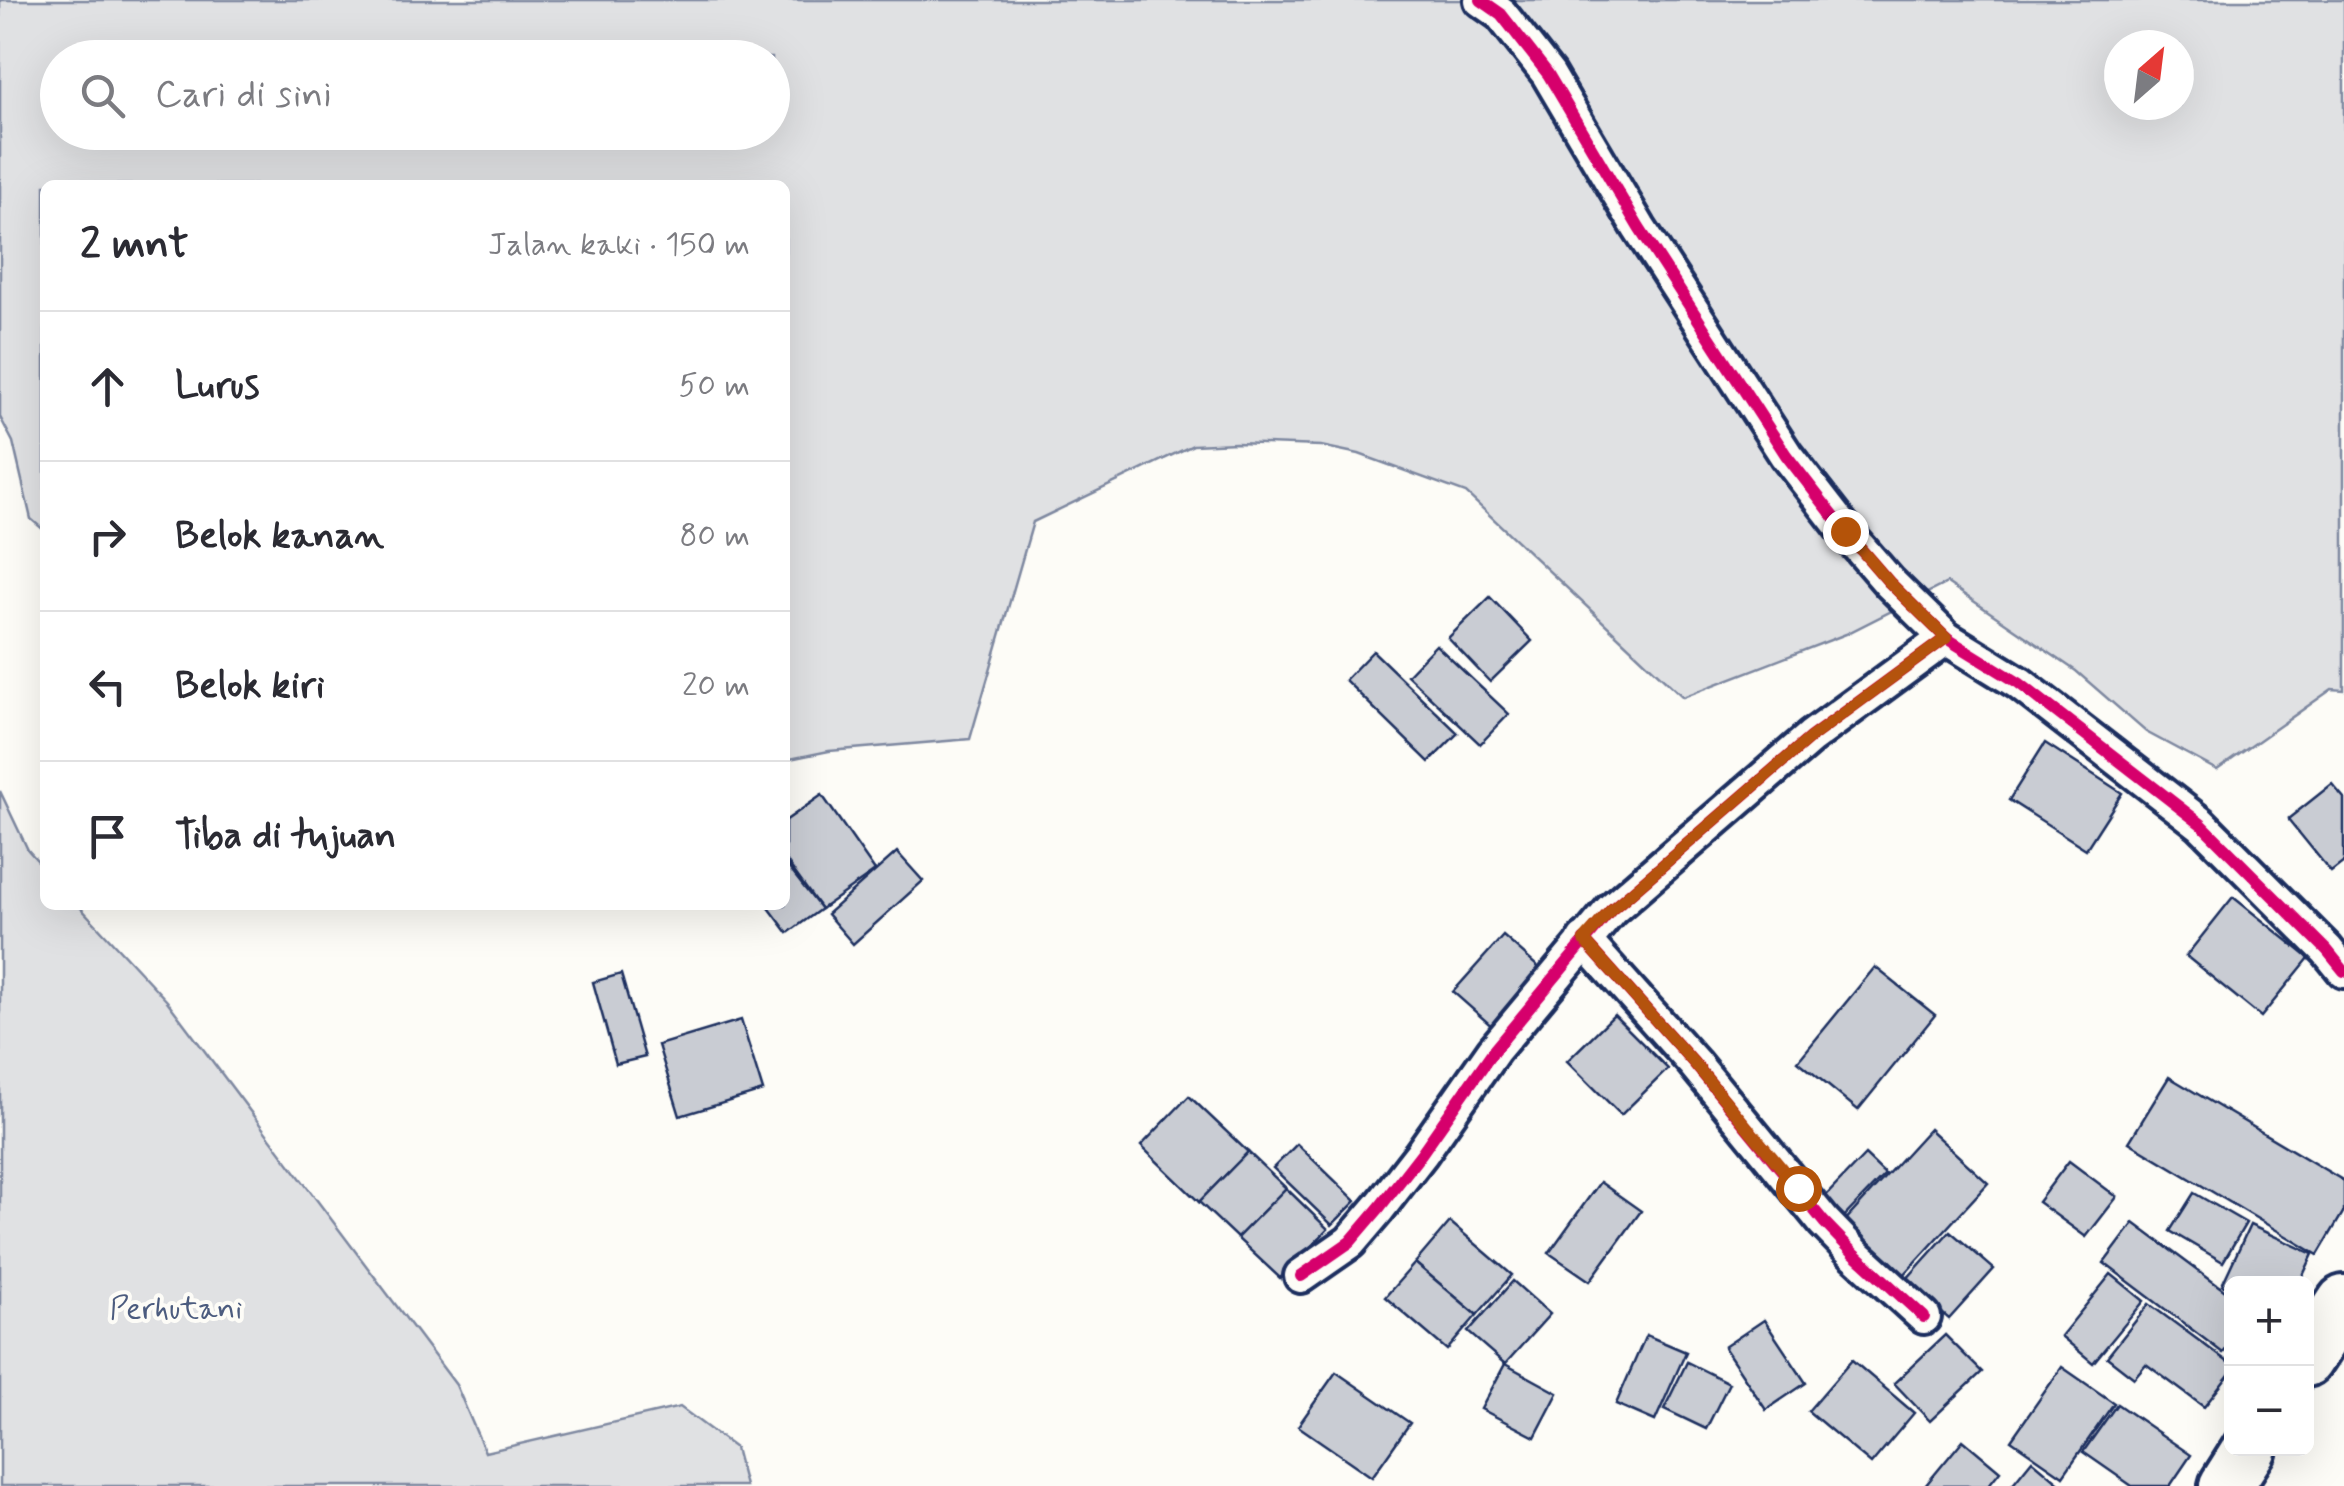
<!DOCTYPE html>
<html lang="id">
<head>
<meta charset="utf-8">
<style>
  :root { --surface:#fff; --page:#f7f7f7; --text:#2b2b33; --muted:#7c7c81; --line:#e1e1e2 }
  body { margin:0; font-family:Mynerve,sans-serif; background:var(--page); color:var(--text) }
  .controls { position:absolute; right:30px; bottom:30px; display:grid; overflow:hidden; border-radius:15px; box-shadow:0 10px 40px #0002 }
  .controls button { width:90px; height:90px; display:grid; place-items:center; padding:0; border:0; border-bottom:2px solid var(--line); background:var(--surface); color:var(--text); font:50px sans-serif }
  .compass { position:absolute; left:2104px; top:30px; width:90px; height:90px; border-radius:50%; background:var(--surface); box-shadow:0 10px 40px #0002; rotate:28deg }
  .stop { position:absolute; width:30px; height:30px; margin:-22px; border:8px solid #b45309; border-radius:50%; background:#fff }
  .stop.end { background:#b45309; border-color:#fff; box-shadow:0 2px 10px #0008 }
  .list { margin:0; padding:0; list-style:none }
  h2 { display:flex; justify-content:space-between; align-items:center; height:130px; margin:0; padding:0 40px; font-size:42px }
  h2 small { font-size:32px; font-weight:400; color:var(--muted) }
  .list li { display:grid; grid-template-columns:65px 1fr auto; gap:30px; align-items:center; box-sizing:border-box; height:150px; padding:0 40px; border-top:2px solid var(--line) }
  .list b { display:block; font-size:38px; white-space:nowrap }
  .list em { font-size:32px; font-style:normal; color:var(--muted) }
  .icon { flex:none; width:55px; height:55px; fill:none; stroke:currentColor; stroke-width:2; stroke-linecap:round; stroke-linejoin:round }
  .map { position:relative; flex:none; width:2344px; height:1486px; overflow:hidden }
  .search { position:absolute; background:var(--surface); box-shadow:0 10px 40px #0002; left:40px; top:40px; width:750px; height:110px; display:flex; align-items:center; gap:25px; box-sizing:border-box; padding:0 35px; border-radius:55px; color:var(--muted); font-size:38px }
  .panel { position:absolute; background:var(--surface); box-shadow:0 10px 40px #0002; left:40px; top:180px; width:750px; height:730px; border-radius:15px }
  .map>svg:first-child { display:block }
</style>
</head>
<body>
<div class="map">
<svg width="2344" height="1486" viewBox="0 0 2344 1486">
  <rect width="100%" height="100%" fill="#fdfcf7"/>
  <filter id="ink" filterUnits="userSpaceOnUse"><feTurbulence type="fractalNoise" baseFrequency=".01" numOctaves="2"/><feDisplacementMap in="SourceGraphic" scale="20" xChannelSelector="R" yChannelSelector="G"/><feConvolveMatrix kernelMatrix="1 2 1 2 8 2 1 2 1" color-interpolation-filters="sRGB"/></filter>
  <g filter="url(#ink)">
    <g fill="#e0e1e3" stroke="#7e88a0" stroke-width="2.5" fill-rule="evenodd">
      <path d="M0 0H2344V690L2332 689 2217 770 2146 732 2076 671 1947 583 1846 634 1683 697 1466 493 1359 454 1321 446 1236 443 1193 445 1033 522 970 739 829 751 785 760V185H45V531L31 519 13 442 0 417ZM2119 45H2179V105H2119ZM58 58H772V132H58Z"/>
      <polygon points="0,791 28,850 45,869 45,905 78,905 167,1001 456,1385 485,1452 680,1407 735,1448 745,1486 0,1486"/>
    </g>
    <g fill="#c9ccd3" stroke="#1b2f5e" stroke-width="2.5">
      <polygon points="1490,597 1532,641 1490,682 1448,638"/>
      <polygon points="1436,645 1509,714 1480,744 1407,675"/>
      <polygon points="1373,651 1458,733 1429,762 1345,680"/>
      <polygon points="2045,743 2122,793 2086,849 2009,800"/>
      <polygon points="2332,784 2344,798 2344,862 2331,872 2288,819"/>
      <polygon points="822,795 875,871 821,909 785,859 785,821"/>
      <polygon points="897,852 923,881 853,944 827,914"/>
      <polygon points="785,863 821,909 788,933 767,905 785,905"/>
      <polygon points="2233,897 2309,958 2261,1017 2186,956"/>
      <polygon points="1503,936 1545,973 1495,1029 1453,992"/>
      <polygon points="1875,967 1935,1015 1858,1110 1798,1061"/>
      <polygon points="621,974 645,1057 616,1064 593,982"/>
      <polygon points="1614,1015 1668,1069 1621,1115 1567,1061"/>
      <polygon points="741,1020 763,1091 680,1116 658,1045"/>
      <polygon points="2169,1077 2344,1181 2344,1211 2318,1255 2129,1142"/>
      <polygon points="1189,1096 1248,1152 1199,1202 1141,1146"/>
      <polygon points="1929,1129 1988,1183 1902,1277 1843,1223"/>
      <polygon points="1297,1144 1356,1201 1332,1225 1273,1168"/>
      <polygon points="1248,1152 1286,1188 1237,1238 1199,1202"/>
      <polygon points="1865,1155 1885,1174 1840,1221 1820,1202"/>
      <polygon points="2069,1161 2117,1197 2086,1237 2038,1202"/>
      <polygon points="1600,1182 1641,1211 1590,1281 1549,1253"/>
      <polygon points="1286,1188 1328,1229 1280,1278 1237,1238"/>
      <polygon points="2194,1193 2246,1223 2223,1262 2170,1231"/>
      <polygon points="1450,1222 1512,1275 1477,1315 1415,1263"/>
      <polygon points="2134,1223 2232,1296 2232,1342 2223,1353 2104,1263"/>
      <polygon points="2250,1225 2313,1254 2299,1284 2232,1284 2232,1290 2222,1285"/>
      <polygon points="1950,1231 1994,1269 1949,1319 1905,1281"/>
      <polygon points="1415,1263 1477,1315 1447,1350 1385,1297"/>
      <polygon points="2111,1274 2144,1301 2093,1363 2061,1336"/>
      <polygon points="1513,1281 1550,1314 1505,1364 1468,1332"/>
      <polygon points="2149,1304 2232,1365 2232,1371 2204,1407 2146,1364 2134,1378 2107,1357"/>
      <polygon points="1764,1320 1806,1383 1766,1410 1724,1347"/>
      <polygon points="1646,1335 1686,1352 1655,1421 1616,1404"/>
      <polygon points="1945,1335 1982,1372 1930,1421 1894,1383"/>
      <polygon points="1852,1360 1914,1413 1871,1464 1808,1411"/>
      <polygon points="1687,1362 1729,1383 1706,1429 1664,1409"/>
      <polygon points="1505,1364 1558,1393 1535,1437 1481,1409"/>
      <polygon points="2062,1367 2114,1403 2063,1476 2011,1440"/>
      <polygon points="1336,1372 1410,1423 1372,1477 1298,1426"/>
      <polygon points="2117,1404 2191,1455 2170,1486 2132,1486 2083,1452"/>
      <polygon points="1963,1440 2000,1471 1988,1486 1925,1486"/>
      <polygon points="2032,1460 2063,1486 2011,1486"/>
    </g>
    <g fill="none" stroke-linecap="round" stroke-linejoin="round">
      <defs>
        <g id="minor">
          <polyline points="1481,0 1501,14 1548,74 1639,228 1786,455 1845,531 1889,582 1946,638 2019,683 2201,824 2327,950 2344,971"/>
          <polyline points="1584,940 1694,1063 1824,1222 1854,1253 1924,1317"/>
          <polyline points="1301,1276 1350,1242 1379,1208 1421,1154 1494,1050 1611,910 1811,737 1946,638"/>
        </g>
        <g id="trunk">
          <polyline points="2306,1360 2344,1302"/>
          <polyline points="2226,1486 2250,1448"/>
        </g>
      </defs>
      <use href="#minor" stroke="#1b2f5e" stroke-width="40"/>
      <use href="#trunk" stroke="#1b2f5e" stroke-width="60"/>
      <use href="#minor" stroke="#fdfcf7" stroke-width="32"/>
      <use href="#trunk" stroke="#fdfcf7" stroke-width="52"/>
      <defs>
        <g id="cycleway">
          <polyline points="1481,0 1501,14 1548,74 1639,228 1786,455 1845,531 1889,582 1946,638 2019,683 2201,824 2327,950 2344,971"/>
          <polyline points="1584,940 1694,1063 1824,1222 1854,1253 1924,1317"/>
          <polyline points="1301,1276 1350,1242 1379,1208 1421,1154 1494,1050 1611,910 1811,737 1946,638"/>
        </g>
      </defs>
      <use href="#cycleway" stroke="#fdfcf7" stroke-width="19"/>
      <use href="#cycleway" stroke="#d6006c" stroke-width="12"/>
    </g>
  </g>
  <g fill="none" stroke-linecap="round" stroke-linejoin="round" filter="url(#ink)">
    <polyline stroke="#b45309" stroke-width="12" points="1798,1188 1694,1063 1584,940 1611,910 1810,738 1946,638 1889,582 1845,531"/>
  </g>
  <g text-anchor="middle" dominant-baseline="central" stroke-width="8" stroke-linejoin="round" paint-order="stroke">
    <g font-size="32" fill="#4c5c7f" stroke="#fdfcf7">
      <text x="176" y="1309">Perhutani</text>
    </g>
  </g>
</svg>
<div class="controls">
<button>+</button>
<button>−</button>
</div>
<svg class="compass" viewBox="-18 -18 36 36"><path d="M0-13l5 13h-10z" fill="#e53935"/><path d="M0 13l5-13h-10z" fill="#7c7c81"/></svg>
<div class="stop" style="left:1798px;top:1188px"></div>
<div class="stop end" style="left:1845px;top:531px"></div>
<div class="search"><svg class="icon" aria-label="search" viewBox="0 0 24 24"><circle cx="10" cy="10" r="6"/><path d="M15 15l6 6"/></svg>Cari di sini</div>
<section class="panel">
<h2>2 mnt<small>Jalan kaki · 150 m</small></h2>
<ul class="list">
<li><svg class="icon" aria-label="ahead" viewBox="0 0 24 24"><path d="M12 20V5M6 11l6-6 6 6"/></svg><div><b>Lurus</b></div><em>50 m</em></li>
<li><svg class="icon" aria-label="right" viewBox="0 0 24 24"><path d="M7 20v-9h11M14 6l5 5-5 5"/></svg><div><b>Belok kanan</b></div><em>80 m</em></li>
<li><svg class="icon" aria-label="left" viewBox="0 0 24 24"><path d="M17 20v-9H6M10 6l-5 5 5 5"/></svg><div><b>Belok kiri</b></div><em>20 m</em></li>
<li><svg class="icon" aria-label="arrive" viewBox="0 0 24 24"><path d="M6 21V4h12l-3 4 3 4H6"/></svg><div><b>Tiba di tujuan</b></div></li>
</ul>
</section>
</div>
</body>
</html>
